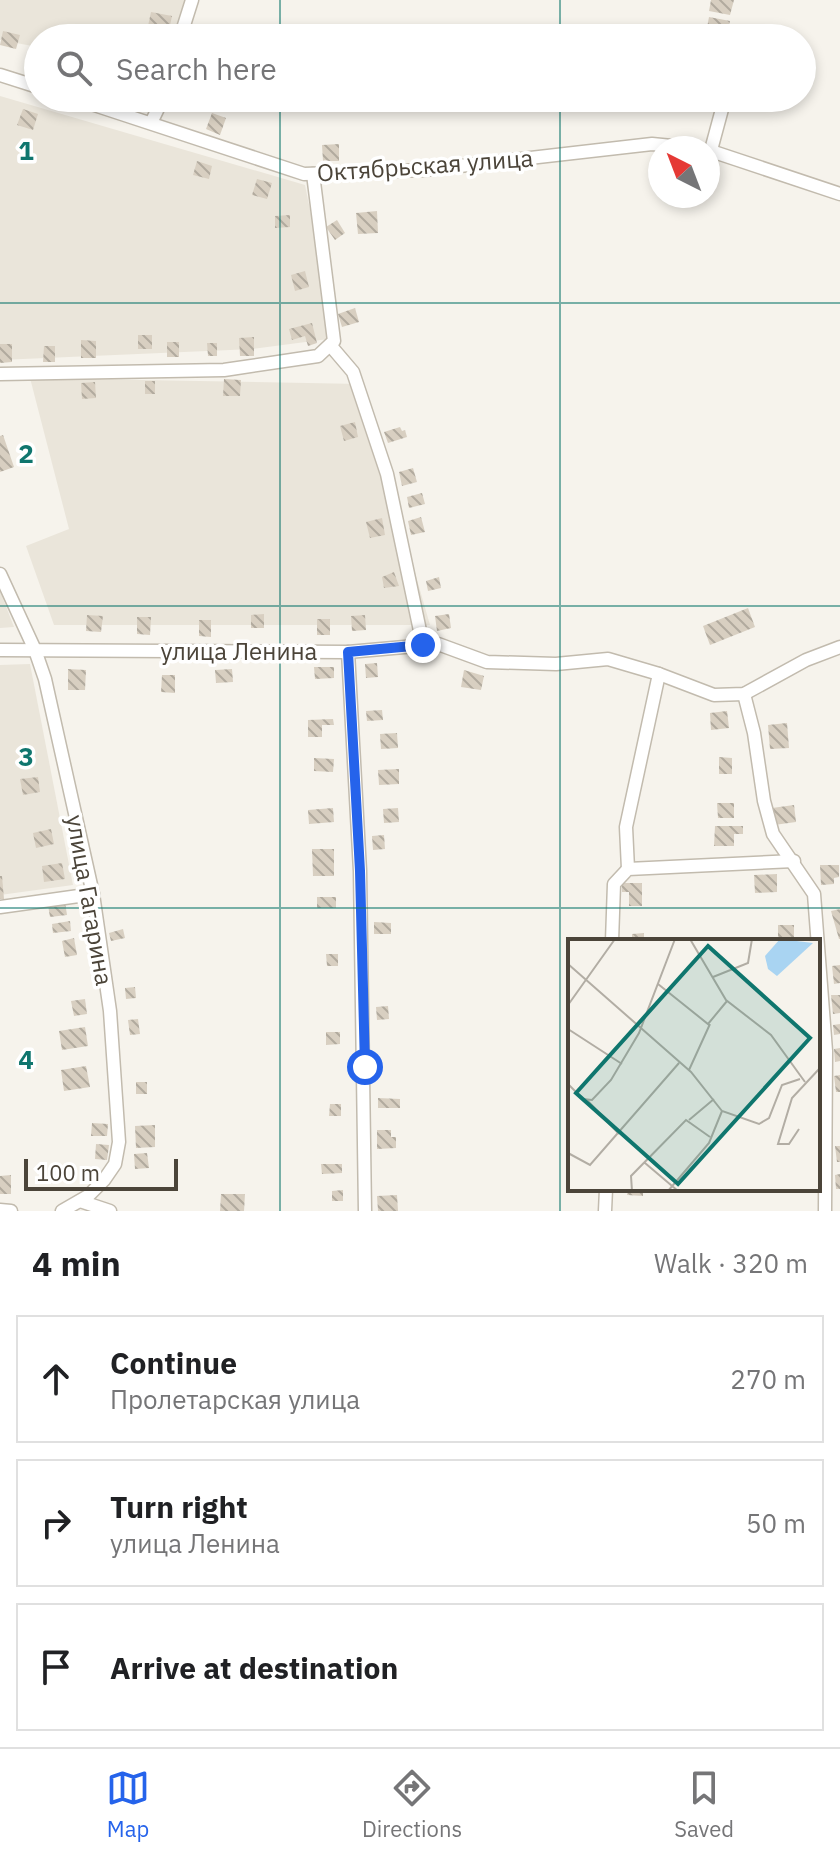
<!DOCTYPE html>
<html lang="en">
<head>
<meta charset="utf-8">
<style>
  :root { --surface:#fff; --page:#f2f2f2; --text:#202124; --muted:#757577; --line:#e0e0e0; --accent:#2563eb }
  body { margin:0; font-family:"IBM Plex Sans",sans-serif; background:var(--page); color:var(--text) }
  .compass { position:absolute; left:648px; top:136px; width:72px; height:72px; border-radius:50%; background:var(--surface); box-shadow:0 4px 12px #0003; rotate:318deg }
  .scale { position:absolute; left:24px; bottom:20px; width:154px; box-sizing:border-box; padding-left:8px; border:4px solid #4b4439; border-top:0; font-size:22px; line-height:28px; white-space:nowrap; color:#4b4439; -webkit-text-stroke:6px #fff; paint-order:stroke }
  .stop { position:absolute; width:24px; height:24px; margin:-18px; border:6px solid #2563eb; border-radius:50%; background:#fff }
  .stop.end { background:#2563eb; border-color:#fff; box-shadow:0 2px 8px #0008 }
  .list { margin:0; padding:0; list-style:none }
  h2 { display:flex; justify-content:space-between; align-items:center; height:104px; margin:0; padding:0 32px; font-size:34px }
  h2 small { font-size:26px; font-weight:400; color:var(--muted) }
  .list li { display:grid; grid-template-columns:52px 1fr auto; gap:24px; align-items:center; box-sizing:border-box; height:128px; margin:0 16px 16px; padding:0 16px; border:2px solid var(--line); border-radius:0px }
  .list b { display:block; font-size:30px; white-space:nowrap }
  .list p { margin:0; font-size:26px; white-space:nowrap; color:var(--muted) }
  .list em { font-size:26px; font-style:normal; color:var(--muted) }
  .icon { flex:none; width:44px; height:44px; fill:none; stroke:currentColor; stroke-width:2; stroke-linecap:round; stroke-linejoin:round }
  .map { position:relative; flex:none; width:840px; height:1211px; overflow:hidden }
  .search { position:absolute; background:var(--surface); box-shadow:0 4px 12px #0003; left:24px; right:24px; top:24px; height:88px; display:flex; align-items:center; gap:20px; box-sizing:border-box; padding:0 28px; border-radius:44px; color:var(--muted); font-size:30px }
  .sheet { height:536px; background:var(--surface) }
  nav { display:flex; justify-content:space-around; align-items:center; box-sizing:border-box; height:112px; border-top:2px solid var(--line); background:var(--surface); font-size:22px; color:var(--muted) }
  nav a { display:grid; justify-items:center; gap:4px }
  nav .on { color:var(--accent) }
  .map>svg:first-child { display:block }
</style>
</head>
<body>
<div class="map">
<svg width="840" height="1211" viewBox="0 0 840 1211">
  <defs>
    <pattern id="building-back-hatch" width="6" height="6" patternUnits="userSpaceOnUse" patternTransform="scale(2)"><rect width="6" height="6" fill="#d8cfc1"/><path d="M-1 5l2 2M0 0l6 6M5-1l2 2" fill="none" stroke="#b1aa9e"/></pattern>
  </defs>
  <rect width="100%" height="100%" fill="#f6f3ec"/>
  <g fill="#eae5da">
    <polygon points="0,0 192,0 182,38 38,38 38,47 0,40"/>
    <polygon points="0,96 305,185 336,338 253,349 0,360"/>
    <polygon points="30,378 361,384 430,625 54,625 26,546 69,529"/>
    <polygon points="0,591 14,627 0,628"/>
    <polygon points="30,664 73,885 0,895 0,665"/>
  </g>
  <g fill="url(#building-back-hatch)">
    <polygon points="711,0 734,0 730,15 709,11"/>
    <polygon points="151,12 172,16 169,30 148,26"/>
    <polygon points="709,17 730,21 727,38 705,38"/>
    <polygon points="3,31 20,35 16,49 0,45"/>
    <polygon points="694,98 716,98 714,106 693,102"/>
    <polygon points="23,109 38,114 33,130 17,125"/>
    <polygon points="212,113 226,118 220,135 206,129"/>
    <polygon points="339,144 339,161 323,161 322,145"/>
    <polygon points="197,161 212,166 209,179 193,175"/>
    <polygon points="257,179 272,183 267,199 252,195"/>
    <polygon points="377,211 378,233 358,234 356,213"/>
    <polygon points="290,215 290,227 275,228 275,216"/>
    <polygon points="337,220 345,233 335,240 326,227"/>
    <polygon points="305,271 309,287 295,291 291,275"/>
    <polygon points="355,308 359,322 342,327 338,314"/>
    <polygon points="312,323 317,343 308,346 305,336 292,340 289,329"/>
    <rect x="138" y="335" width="14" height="14"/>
    <polygon points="254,337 254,356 240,356 239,338"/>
    <polygon points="81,340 96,341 96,358 81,358"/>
    <rect x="167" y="342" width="12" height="15"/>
    <polygon points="207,343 217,343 217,356 208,356"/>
    <polygon points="0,344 12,344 12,362 0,363"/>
    <polygon points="44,346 55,346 55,362 43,362"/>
    <polygon points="224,379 241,380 240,396 223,396"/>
    <rect x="145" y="381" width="10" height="13"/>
    <polygon points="95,382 96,398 82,399 81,383"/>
    <polygon points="355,422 358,437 344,441 340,426"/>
    <polygon points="400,427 402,431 405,430 407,437 388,443 384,432"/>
    <polygon points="3,435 14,467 0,472 0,436"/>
    <polygon points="413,468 417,482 402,486 399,472"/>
    <polygon points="422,493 425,504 409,508 407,497"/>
    <polygon points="421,517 425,532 411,535 408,521"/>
    <polygon points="382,518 385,535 370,538 366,522"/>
    <polygon points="394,572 399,586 384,588 382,577"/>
    <polygon points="439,577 441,588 428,591 426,581"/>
    <polygon points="748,608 755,627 710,645 703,626"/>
    <polygon points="264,614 264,628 251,628 251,615"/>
    <polygon points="449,614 451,628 437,631 435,616"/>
    <polygon points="87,615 103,616 101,632 86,631"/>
    <polygon points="365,615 366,630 352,631 351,616"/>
    <polygon points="137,617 151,617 150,635 137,634"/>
    <rect x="317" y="619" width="13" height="16"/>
    <polygon points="199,620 211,620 211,637 199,636"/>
    <polygon points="377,663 378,677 366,678 365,664"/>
    <polygon points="314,667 334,667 334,678 315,679"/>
    <polygon points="68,669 86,670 85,690 68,690"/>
    <polygon points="232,669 233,682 216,683 215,670"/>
    <polygon points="464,670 484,676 481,690 461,687"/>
    <polygon points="162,675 175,675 175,693 161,692"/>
    <polygon points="382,710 383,720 367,721 366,711"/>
    <polygon points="727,711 729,728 711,730 710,713"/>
    <polygon points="333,719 334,725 322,725 322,737 308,737 308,720"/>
    <polygon points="787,723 789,748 770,749 768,725"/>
    <polygon points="397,733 398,748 381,749 380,734"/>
    <polygon points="719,757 732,758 732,774 719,774"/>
    <polygon points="314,758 334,759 333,772 314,771"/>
    <polygon points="399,769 399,784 379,785 378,770"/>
    <polygon points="38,777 40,792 23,795 20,779"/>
    <polygon points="717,803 734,803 734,818 718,818"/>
    <polygon points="794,805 796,822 774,825 772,808"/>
    <polygon points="333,808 334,822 309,824 308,810"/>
    <polygon points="398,808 399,822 384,823 383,809"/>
    <polygon points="715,826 743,826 743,834 734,834 734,846 714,846"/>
    <polygon points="51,829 54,844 36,848 33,833"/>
    <polygon points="384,835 385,849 373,850 372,836"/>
    <polygon points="312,849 334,849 334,876 313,876"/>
    <polygon points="62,863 65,879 44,882 42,866"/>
    <polygon points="820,865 839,865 839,877 834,878 834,884 821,885"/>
    <polygon points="777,874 777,892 755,893 754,875"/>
    <polygon points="0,876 2,876 4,899 0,899"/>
    <polygon points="622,883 642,883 642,906 629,906 629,892 622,892"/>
    <rect x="317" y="897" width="19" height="11"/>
    <polygon points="65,902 67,915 50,917 48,905"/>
    <polygon points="840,909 840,939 839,939 831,911"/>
    <polygon points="70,921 71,931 53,933 52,924"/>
    <polygon points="374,922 391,923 391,934 374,934"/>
    <rect x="778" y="925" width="16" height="13"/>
    <polygon points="123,929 125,938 111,941 109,933"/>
    <polygon points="644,933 644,941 632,941 632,934"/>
    <polygon points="74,938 77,955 65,957 62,941"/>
    <polygon points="326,954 338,954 338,966 327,966"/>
    <polygon points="840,965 840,983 834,984 832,966"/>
    <polygon points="135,987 136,998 126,999 125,988"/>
    <polygon points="831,995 840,995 840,1013 833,1014"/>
    <polygon points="85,999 87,1014 74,1016 71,1001"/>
    <polygon points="388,1006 389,1019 377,1020 376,1007"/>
    <polygon points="138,1019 140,1034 130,1035 128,1020"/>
    <polygon points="840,1024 840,1034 834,1035 833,1025"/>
    <polygon points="85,1027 88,1046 62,1050 59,1031"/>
    <polygon points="326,1032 340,1032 340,1044 326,1045"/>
    <polygon points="840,1048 840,1061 835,1062 834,1049"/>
    <polygon points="86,1066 90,1087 64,1091 61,1070"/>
    <polygon points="840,1075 840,1092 836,1092 834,1076"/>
    <rect x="136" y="1082" width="11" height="12"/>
    <polygon points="378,1098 400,1099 400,1108 378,1108"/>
    <polygon points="330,1104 341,1104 341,1116 329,1116"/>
    <polygon points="92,1123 108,1124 107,1136 91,1136"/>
    <polygon points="155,1125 155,1147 136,1148 135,1126"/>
    <polygon points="377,1130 391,1130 391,1137 396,1137 396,1148 377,1149"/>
    <polygon points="96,1144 109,1145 107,1160 95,1159"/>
    <polygon points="835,1146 840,1146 840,1162 837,1162"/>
    <polygon points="147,1153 149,1168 135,1169 134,1154"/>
    <polygon points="321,1164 342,1164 342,1173 322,1174"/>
    <polygon points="840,1174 840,1189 836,1189 835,1175"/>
    <polygon points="11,1175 11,1194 0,1194 0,1176"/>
    <polygon points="628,1189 643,1189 643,1196 627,1195"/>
    <polygon points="343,1190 343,1201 332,1201 332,1191"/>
    <polygon points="221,1194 245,1194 244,1211 220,1211"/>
    <polygon points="397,1195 398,1211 378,1211 377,1196"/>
  </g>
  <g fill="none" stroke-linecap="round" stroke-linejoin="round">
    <defs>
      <g id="minor">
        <polyline points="180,38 192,0"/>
        <polyline points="0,75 38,87"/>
        <polyline points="73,98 304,174 425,170 652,144 692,148"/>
        <polyline points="151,123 163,98"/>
        <polyline points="708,150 840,194"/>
        <polyline points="711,150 725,98"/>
        <polyline points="330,345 353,372 387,474 423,645"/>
        <polyline points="0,374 224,370 318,356 334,341 313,174"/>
        <polyline points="0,574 35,650 45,679 93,894 110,1011 119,1142 115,1164 104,1180 88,1196 62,1211"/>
        <polyline points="0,650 348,652 438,644 487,662 556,664 608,659 659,674 714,695 744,694 806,660 840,647"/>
        <polyline points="348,652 360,871 365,1211"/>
        <polyline points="744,694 754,733 764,801 773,834 814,894 826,1051 825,1211"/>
        <polyline points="628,869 626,827 659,674"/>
        <polyline points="0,907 93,894"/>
        <polyline points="612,941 614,884 628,869 794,861"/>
        <polyline points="80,1201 110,1211"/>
        <polyline points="0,1210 11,1211"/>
        <polyline points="605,1211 606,1189"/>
      </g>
    </defs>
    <use href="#minor" stroke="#c2bbae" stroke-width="15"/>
    <use href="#minor" stroke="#fff" stroke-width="12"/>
  </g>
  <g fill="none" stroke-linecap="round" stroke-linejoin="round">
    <polyline stroke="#2563eb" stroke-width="10" points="365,1067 360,871 348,652 423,645"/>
  </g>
  <path fill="none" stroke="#0f766e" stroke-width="2" stroke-opacity="0.55" d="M280 0V38M560 0V38M280 98V1211M560 98V1211M0 303H840M0 606H840M0 908H840"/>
  <g text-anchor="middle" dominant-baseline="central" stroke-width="7" stroke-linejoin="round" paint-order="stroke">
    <g font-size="24" fill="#4b4439" stroke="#fff">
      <text transform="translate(425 165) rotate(-4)">Октябрьская улица</text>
      <text x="239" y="651">улица Ленина</text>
      <text transform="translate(90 900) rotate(80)">улица Гагарина</text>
    </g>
  </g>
  <g transform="translate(568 939)">
    <rect width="252" height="252" fill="#f6f3ec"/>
    <path d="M212 0 245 4 209 37 200 30 197 17Z" fill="#a9d4f2"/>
    <path fill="none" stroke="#b2ada4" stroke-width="2" d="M122 0 158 61 203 96 237 143M0 25 123 133 154 172 191 185 201 179 214 146 232 140M145 38 180 24 184 0M90 45 140 85 159 62M0 66 47 0M0 90 54 125M121 131 142 85M0 145 15 160 24 161 43 141 71 94 107 0M19 161 51 195M121 181 146 160M231 190 221 205H210L224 159 252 129M0 214 22 226 111 124M77 224 110 252M64 252 63 237 118 181 142 198M100 252 141 204 154 172"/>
    <path fill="#0f766e" fill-opacity="0.15" stroke="#0f766e" stroke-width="4" d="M140 7 242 99 110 245 8 154Z"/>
    <rect width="252" height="252" fill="none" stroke="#4b4439" stroke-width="4"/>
  </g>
  <g font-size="26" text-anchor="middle" font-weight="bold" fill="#0f766e" stroke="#fff" stroke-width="7" stroke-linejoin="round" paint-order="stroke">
    <text x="26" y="160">1</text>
    <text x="26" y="463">2</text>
    <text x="26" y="766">3</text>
    <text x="26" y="1069">4</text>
  </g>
</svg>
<svg class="compass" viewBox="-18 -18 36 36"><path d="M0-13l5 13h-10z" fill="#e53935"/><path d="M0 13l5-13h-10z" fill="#757577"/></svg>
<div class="scale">100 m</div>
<div class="stop" style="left:365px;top:1067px"></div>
<div class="stop end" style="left:423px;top:645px"></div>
<div class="search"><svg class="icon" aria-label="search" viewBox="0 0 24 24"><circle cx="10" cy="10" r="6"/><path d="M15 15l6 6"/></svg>Search here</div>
</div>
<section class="sheet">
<h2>4 min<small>Walk · 320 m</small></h2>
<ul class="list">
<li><svg class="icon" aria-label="ahead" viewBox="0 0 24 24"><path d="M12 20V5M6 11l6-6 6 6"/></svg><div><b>Continue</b><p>Пролетарская улица</p></div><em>270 m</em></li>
<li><svg class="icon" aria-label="right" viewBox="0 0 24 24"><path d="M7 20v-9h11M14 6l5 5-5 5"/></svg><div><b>Turn right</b><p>улица Ленина</p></div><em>50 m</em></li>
<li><svg class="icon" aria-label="arrive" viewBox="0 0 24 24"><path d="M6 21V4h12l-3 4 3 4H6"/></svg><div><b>Arrive at destination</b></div></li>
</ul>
</section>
<nav>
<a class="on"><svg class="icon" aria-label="map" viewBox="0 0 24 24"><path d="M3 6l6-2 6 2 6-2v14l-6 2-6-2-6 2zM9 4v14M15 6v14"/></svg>Map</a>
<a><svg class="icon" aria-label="directions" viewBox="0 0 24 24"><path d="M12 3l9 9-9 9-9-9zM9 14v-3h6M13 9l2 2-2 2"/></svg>Directions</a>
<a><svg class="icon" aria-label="saved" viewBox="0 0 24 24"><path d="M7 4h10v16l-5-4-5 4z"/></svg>Saved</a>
</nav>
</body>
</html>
